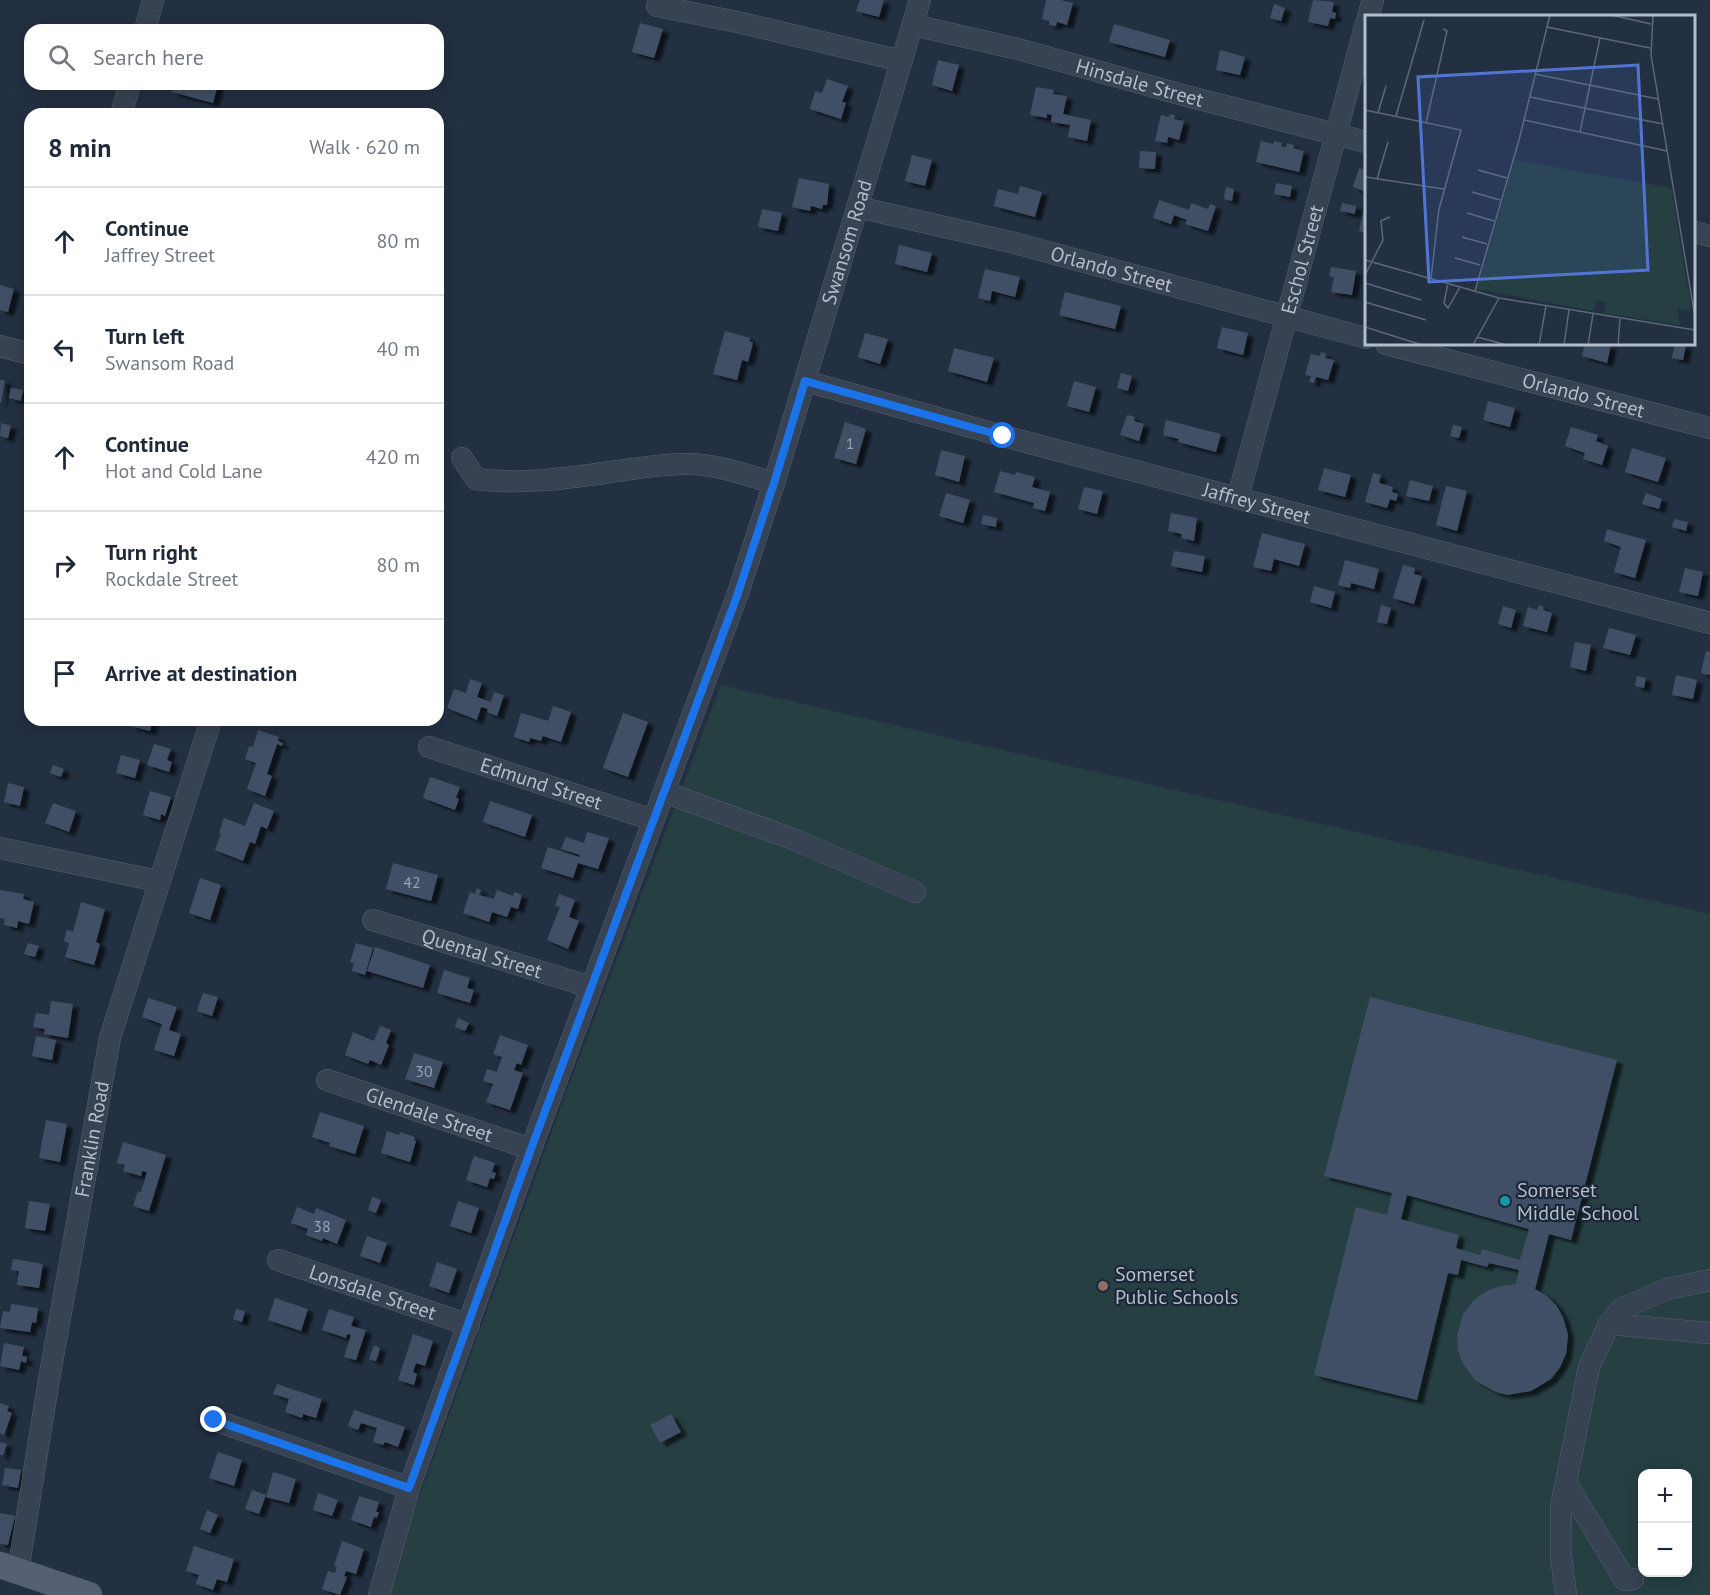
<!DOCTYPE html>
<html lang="en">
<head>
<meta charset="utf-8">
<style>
  :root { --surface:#fff; --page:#f2f2f3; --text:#1f2937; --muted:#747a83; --line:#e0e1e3 }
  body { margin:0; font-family:"PT Sans",sans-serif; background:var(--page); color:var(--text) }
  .controls { position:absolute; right:18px; bottom:18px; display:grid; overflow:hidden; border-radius:12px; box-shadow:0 3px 15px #0003 }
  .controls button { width:54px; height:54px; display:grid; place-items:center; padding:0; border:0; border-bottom:2px solid var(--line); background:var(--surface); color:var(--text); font:30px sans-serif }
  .stop { position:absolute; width:18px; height:18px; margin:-14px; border:4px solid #1a73e8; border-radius:50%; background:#fff }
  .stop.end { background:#1a73e8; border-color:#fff; box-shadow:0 2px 6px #0008 }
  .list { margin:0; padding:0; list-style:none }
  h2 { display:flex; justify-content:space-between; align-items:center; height:78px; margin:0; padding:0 24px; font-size:26px }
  h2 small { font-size:20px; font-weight:400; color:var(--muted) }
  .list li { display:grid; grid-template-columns:39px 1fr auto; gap:18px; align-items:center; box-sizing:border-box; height:108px; padding:0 24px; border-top:2px solid var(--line) }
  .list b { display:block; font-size:22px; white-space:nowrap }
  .list p { margin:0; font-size:20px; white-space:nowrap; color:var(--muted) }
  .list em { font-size:20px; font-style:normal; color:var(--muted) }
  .icon { flex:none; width:33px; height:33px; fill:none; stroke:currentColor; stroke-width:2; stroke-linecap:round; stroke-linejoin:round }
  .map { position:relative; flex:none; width:1710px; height:1595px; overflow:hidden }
  .search { position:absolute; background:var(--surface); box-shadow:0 3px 15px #0003; left:24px; top:24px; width:420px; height:66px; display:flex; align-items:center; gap:15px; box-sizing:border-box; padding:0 21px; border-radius:18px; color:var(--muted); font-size:22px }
  .panel { position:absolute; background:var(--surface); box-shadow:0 3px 15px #0003; left:24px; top:108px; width:420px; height:618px; border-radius:18px }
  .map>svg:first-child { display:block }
</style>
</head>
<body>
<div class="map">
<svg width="1710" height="1595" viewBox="0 0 1710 1595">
  <defs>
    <filter id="shadow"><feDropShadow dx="6" dy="4" stdDeviation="1.5" flood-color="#0009"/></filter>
  </defs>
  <rect width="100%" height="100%" fill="#233042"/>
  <path fill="#253f43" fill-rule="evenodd" d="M721 685 1710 914V1595H390L405 1536 564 1098ZM1642 1474H1688V1572H1642Z"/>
  <g fill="#415065" fill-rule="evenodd" filter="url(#shadow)">
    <polygon points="860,0 884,0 879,17 856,11"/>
    <polygon points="1046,0 1060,0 1073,3 1067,25 1057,22 1056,26 1049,25 1049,21 1042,19"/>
    <polygon points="1313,0 1334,2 1332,12 1336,13 1335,19 1330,18 1328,26 1308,22"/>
    <polygon points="1274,4 1285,8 1281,21 1270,18"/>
    <polygon points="640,23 663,29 654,58 632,52"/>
    <polygon points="1114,24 1170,40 1165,57 1109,42"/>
    <polygon points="1220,50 1245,57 1240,75 1216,70"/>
    <polygon points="938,60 959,65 952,91 932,85"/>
    <polygon points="827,79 848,86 842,102 846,103 841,119 810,109 815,91 822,93"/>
    <polygon points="174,84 218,84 213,103 172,92"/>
    <polygon points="1036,87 1054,90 1053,94 1067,96 1063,114 1091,120 1087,141 1068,137 1070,125 1051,122 1052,115 1047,114 1047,118 1030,115"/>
    <polygon points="1170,114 1175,115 1174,119 1184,121 1179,140 1168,137 1167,143 1155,141 1161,115 1169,117"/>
    <polygon points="1261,141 1273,144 1274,141 1282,143 1281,146 1286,147 1287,143 1294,145 1293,148 1304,151 1299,172 1256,162"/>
    <polygon points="1140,151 1156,152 1155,169 1139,168"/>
    <polygon points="912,155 932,160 925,186 905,181"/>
    <polygon points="1359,168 1366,170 1366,192 1353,187"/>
    <polygon points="799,178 829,184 827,205 823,205 822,209 811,206 810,211 792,207"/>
    <polygon points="1276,183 1292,186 1290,197 1274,194"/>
    <polygon points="1020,186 1042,192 1035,217 994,206 998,189 1018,194"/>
    <polygon points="1226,187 1234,189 1232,201 1224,199"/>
    <polygon points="1159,200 1189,210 1191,203 1208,209 1210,204 1216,206 1208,231 1185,224 1187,220 1174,215 1171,224 1153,218"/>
    <polygon points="1342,203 1356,206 1355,214 1340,211"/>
    <polygon points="762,209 782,213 778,231 758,227"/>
    <polygon points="1364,209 1366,210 1366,233 1359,231"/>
    <polygon points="899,245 932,253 927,272 895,264"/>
    <polygon points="1331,267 1356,271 1352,295 1331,292 1334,277 1329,276"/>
    <polygon points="985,269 1020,277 1015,297 992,291 990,301 978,298"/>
    <polygon points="0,285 14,289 8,312 0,310"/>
    <polygon points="1065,292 1121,306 1115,329 1059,315"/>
    <polygon points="1222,327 1248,333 1243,355 1217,348"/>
    <polygon points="725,331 750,338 749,341 753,343 748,362 742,360 737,380 713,374"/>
    <polygon points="865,333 888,339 880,364 858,357"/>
    <polygon points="1585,344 1611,345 1607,363 1582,356"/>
    <polygon points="1675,344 1686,345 1683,360 1672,358"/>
    <polygon points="954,348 994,358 987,382 948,371"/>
    <polygon points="1321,352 1326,354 1325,358 1334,360 1328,380 1316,377 1314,383 1309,382 1311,376 1305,375 1311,354 1320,356"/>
    <polygon points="1121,373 1132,376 1128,391 1117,388"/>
    <polygon points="0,380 5,380 1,403 0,403"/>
    <polygon points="1074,381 1096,387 1089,412 1067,406"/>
    <polygon points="11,388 23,390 21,401 9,398"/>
    <polygon points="1488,401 1515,408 1510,427 1483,420"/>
    <polygon points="1127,415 1135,417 1134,421 1144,424 1139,441 1120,435"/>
    <polygon points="1166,420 1221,434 1216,452 1178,442 1179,439 1163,435"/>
    <polygon points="845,422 866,429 856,464 834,458"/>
    <polygon points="1,423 11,426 8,438 0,436"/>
    <polygon points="1453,425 1462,427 1459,438 1450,436"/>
    <polygon points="1571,427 1598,435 1596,441 1608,446 1602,465 1583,459 1585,453 1565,446"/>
    <polygon points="1632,448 1666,458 1658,482 1625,472"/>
    <polygon points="941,450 965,456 959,482 935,475"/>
    <polygon points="1324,468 1351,475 1345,497 1318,490"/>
    <polygon points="1000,471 1015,475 1016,472 1035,477 1032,487 1050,492 1045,511 1033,508 1034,503 994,492"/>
    <polygon points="1373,473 1381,475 1379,483 1393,487 1392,492 1398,494 1396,501 1390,499 1387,508 1365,502"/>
    <polygon points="1410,480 1433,486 1429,501 1406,496"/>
    <polygon points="1446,486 1467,491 1457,531 1436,525"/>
    <polygon points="1084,487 1103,491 1097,514 1078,509"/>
    <polygon points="946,493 970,500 963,523 939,516"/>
    <polygon points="1646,493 1662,499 1659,509 1642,504"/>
    <polygon points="1171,513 1197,518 1194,541 1181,538 1182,534 1168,531"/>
    <polygon points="983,515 997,518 996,527 981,524"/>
    <polygon points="1674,519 1688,522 1686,531 1672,527"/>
    <polygon points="1607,529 1646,540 1635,578 1614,572 1621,547 1604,541"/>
    <polygon points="1262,533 1305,544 1299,566 1274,559 1271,571 1253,567"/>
    <polygon points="1174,551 1205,556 1202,572 1171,566"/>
    <polygon points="1345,560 1379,569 1374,589 1351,583 1350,588 1338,585"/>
    <polygon points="1403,565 1415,568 1414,574 1422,576 1414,604 1393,598"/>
    <polygon points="1685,568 1703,572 1698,596 1679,592"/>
    <polygon points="1314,586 1335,592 1331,608 1310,602"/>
    <polygon points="1381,605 1391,608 1387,624 1377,622"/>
    <polygon points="1539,605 1544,607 1543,610 1552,613 1547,632 1523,626 1528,607 1537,610"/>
    <polygon points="1503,606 1516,610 1511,628 1498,624"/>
    <polygon points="1609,628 1636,635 1630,655 1603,648"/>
    <polygon points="1575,642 1591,645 1586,671 1570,667"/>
    <polygon points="1706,651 1710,652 1710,675 1701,673"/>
    <polygon points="1676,675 1697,680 1693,699 1672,695"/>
    <polygon points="1637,676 1646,678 1644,688 1635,686"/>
    <polygon points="470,679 482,683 477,697 491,702 494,692 504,695 497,716 487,712 488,709 481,707 477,720 447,708 454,689 466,693"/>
    <polygon points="553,706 571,712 561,742 543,736 541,741 530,738 529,742 514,737 521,713 548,721"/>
    <polygon points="623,713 648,722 628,777 603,768"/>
    <polygon points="132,720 153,720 150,731 130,726"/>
    <polygon points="258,730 279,737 278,741 283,743 282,746 277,744 267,774 272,776 265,796 247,789 256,763 245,759 249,746 253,747"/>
    <polygon points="154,744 171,749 167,760 172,762 169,772 147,765"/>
    <polygon points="121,755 140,760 135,778 116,773"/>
    <polygon points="53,765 64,769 61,777 50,773"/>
    <polygon points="430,777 460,787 456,798 459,799 455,810 423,798"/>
    <polygon points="8,783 24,787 20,806 4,802"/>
    <polygon points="150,791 171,797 165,816 161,814 160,820 143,815"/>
    <polygon points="490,801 532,815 525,837 483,822"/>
    <polygon points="53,803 76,811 69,832 45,823"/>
    <polygon points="254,803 274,811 267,829 261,826 255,844 250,842 243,861 215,850 221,834 219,833 224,818 245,826"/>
    <polygon points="587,832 609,838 598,869 578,863 573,878 541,868 548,847 579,857 580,855 561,849 566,837 584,843"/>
    <polygon points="393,863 438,875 431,901 386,889"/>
    <polygon points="200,878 221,885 210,920 189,913"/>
    <polygon points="477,888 481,890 479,895 494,899 497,890 513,896 514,892 522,895 518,909 511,907 507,917 492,912 489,922 463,913 470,892 475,894"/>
    <polygon points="0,890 24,894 23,899 34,902 29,924 18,921 17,928 4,925 5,919 0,918"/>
    <polygon points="559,894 575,900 569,917 579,921 568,949 547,940 560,907 555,906"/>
    <polygon points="81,902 105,909 96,942 100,944 94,965 65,957 69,943 64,941 67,930 73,932"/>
    <polygon points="28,943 39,946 35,957 24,954"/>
    <polygon points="356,943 373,948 365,975 352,971 354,963 350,962"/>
    <polygon points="375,947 430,965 423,988 367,971"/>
    <polygon points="444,970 470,978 467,988 474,990 470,1003 437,993"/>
    <polygon points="203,993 218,997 212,1016 197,1011"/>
    <path d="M1370 997 1617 1060 1571 1240 1549 1234 1535 1289 1547 1296 1556 1305 1563 1317 1568 1335 1566 1354 1560 1367 1551 1379 1531 1391 1508 1395 1496 1392 1476 1381 1463 1364 1458 1350 1457 1336 1463 1314 1474 1300 1485 1292 1500 1286 1516 1284 1519 1270 1489 1263 1487 1267 1461 1260 1458 1275 1448 1273 1417 1400 1314 1375 1356 1207 1387 1215 1392 1193 1324 1176ZM1407 1195 1529 1229 1520 1260 1482 1249 1480 1255 1456 1248 1459 1235 1401 1219Z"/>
    <polygon points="148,998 177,1007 169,1030 181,1034 174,1056 154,1050 162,1024 142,1017"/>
    <polygon points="51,1001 73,1004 68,1038 44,1034 45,1029 33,1027 36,1013 49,1015"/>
    <polygon points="458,1018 469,1023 465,1031 455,1027"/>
    <polygon points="380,1026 391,1030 386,1043 389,1045 381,1065 370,1060 368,1064 345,1055 353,1032 374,1041"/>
    <polygon points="500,1035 528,1045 521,1065 517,1063 514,1070 523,1073 510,1110 486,1102 493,1084 483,1081 487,1069 497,1072 502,1057 493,1054"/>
    <polygon points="36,1036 56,1040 52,1060 32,1056"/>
    <polygon points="414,1053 443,1062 434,1088 405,1079"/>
    <polygon points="320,1112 364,1126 355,1154 329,1146 330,1143 312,1137"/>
    <polygon points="46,1120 67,1124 60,1162 39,1158"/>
    <polygon points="387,1131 399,1135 400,1132 415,1137 414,1140 416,1141 410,1162 381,1153"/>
    <polygon points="123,1142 166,1155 149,1211 133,1206 138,1191 141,1192 147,1172 142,1171 141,1176 123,1171 125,1165 117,1163"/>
    <polygon points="474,1156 495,1163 492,1172 496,1173 494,1179 490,1178 487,1187 466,1180"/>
    <polygon points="372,1197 381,1200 376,1213 368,1210"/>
    <polygon points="29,1201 50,1204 45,1231 25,1228"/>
    <polygon points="458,1201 479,1208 471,1233 450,1226"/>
    <polygon points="297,1207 314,1214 316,1208 346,1220 337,1244 323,1238 322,1241 306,1235 308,1229 291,1223"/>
    <polygon points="367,1236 387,1243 380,1263 360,1256"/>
    <polygon points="13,1259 43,1264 39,1288 17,1285 19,1271 11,1270"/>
    <polygon points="437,1262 457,1269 449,1293 429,1286"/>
    <polygon points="275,1298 308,1309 301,1331 268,1320"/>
    <polygon points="11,1304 38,1308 36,1323 32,1322 30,1332 0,1328 3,1311 10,1312"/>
    <polygon points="236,1309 245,1311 242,1322 233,1319"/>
    <polygon points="329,1309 354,1317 351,1326 366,1330 356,1360 344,1357 351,1335 347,1334 346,1338 322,1330"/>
    <polygon points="413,1334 433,1341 425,1366 416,1363 413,1372 417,1374 414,1385 398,1380"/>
    <polygon points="4,1343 24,1347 22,1356 27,1357 26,1363 21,1361 19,1370 0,1366"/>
    <polygon points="374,1345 380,1348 376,1361 369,1359"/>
    <polygon points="277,1384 322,1399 316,1418 303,1414 302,1418 285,1412 289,1399 273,1394"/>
    <polygon points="0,1403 9,1406 7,1411 12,1413 4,1435 0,1433"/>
    <polygon points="354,1410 405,1427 398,1447 385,1442 383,1445 373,1442 377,1428 361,1423 358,1430 348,1426"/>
    <polygon points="671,1414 681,1432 660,1443 650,1425"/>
    <polygon points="0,1442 7,1444 3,1455 0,1455"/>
    <polygon points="218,1452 242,1460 234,1486 209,1478"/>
    <polygon points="5,1468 21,1470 18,1488 2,1485"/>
    <polygon points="273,1472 296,1479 289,1503 266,1497"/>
    <polygon points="252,1490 266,1495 259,1514 245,1509"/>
    <polygon points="318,1493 338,1500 332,1516 313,1510"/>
    <polygon points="359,1496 379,1502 376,1512 379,1512 377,1518 374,1517 371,1527 351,1520"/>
    <polygon points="207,1510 218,1515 210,1533 200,1529"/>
    <polygon points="0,1513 15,1516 8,1545 0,1544"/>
    <polygon points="342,1541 364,1549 356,1574 346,1571 344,1576 347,1577 340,1595 322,1589 328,1571 335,1573 337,1567 334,1566"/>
    <polygon points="194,1546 234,1559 227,1582 217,1579 213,1590 196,1584 199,1575 186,1571"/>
  </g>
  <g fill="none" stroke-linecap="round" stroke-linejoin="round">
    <defs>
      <g id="minor">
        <polyline points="657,6 742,23 902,61"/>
        <polyline points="1368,16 1373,0"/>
        <path id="s1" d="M913 25 1018 49 1179 94 1366 142"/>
        <polyline points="145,30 153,0"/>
        <polyline points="121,114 130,84"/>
        <path id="s2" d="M857 207 1015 243 1366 338"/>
        <polyline points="1694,232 1710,236"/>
        <path id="s3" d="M1386 344 1710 428"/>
        <polyline points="0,346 30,354"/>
        <path id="s4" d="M805 381 1003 436 1710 623"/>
        <path d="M462 458 476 479C523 485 570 478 617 471 641 468 666 463 690 464 719 465 747 475 774 483"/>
        <path id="s5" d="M1238 497 1366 23"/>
        <path id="s6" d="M429 747 653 820"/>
        <polyline points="664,792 798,841 915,892"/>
        <polyline points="0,848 158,881"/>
        <path id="s7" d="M373 920 591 987"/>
        <path id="s8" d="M327 1080 531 1149"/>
        <path id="s9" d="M278 1260 469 1325"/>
        <polyline points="1710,1280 1667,1289 1621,1309 1609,1324 1710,1333"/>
        <polyline points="214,1420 409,1488"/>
        <polyline points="1566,1483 1625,1580 1633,1579"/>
        <path id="s10" d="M18 1571 48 1385 110 1038 211 720"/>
        <path id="s11" d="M379 1595 409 1488 531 1149 737 596 774 483 920 0"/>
        <polyline points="1566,1595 1561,1556 1561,1507 1589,1367 1609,1324"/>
      </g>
      <polyline id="major" points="0,1565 89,1595"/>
    </defs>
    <use href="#minor" stroke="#55606f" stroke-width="22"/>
    <use href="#major" stroke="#414b5b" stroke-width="27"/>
    <use href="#minor" stroke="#374252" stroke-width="21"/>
    <use href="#major" stroke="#556172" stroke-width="26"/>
  </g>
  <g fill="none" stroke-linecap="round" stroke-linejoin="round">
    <polyline stroke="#1a73e8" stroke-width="8" points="214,1420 409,1488 531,1149 737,596 774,483 805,381 1003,436"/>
  </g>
  <circle fill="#0f9aa8" stroke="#1c2737" stroke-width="2" cx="1505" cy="1201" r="6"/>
  <circle fill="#8d6e63" stroke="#1c2737" stroke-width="2" cx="1103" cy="1286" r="6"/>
  <g text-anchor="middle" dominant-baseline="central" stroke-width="4.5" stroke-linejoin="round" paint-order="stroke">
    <g font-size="16" fill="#97a2b2">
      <text x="850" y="443">1</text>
      <text x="412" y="882">42</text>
      <text x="424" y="1071">30</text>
      <text x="322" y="1226">38</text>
    </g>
    <g font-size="20" fill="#b4bdcc" stroke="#1c2737">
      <text stroke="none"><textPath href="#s1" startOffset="234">Hinsdale Street</textPath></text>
      <text stroke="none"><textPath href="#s11" startOffset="1432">Swansom Road</textPath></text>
      <text stroke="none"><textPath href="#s5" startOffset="246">Eschol Street</textPath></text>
      <text stroke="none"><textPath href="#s2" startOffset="262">Orlando Street</textPath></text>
      <text stroke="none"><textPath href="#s3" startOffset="204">Orlando Street</textPath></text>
      <text stroke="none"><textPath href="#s4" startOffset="468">Jaffrey Street</textPath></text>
      <text stroke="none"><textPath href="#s6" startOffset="118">Edmund Street</textPath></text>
      <text stroke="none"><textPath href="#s7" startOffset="114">Quental Street</textPath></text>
      <text stroke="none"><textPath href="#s8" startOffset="108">Glendale Street</textPath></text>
      <text stroke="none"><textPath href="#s10" startOffset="438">Franklin Road</textPath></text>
      <text stroke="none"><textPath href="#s9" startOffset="100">Lonsdale Street</textPath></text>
    </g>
    <g font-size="20" fill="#b4bdcc" stroke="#1c2737" text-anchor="start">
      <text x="1517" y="1190">Somerset<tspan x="1517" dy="23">Middle School</tspan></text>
      <text x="1115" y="1274">Somerset<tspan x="1115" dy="23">Public Schools</tspan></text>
    </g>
  </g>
  <g transform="translate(1365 15)">
    <rect width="330" height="330" fill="#233042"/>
    <path d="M150 145 306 173 327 296 312 294 315 310 239 298 241 287 231 285 229 296 112 274Z" fill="#253f43"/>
    <path fill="none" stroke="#5d6879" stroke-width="1.5" d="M246 0 286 9M288 0 286 40 330 302M182 12 285 33M170 59 293 84M165 82 298 109M0 95 96 115 74 194 66 263M13 98 21 71M31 101 59 5M159 105 302 136M61 108 82 16 78 14M215 117 235 23M113 155 142 163M0 162 79 174M12 164 23 127M107 177 135 185M102 198 129 206M97 222 122 229M90 243 115 250M0 245 134 283 330 315M0 260 18 225 16 206 25 202M0 268 56 285M83 268 79 288 83 293 95 272M110 276 154 125 185 0M0 287 61 305M0 312 57 330M112 322 142 330M108 330 134 283M174 330 181 291M199 330 204 295M223 330 228 299M253 330 255 304"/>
    <path fill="#5275d4" fill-opacity="0.15" stroke="#5275d4" stroke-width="3" d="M273 50 283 255 64 267 53 62Z"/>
    <rect width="330" height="330" fill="none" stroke="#b4bdcc" stroke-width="3"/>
  </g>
</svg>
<div class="controls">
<button>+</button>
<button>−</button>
</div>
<div class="stop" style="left:1003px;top:436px"></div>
<div class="stop end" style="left:214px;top:1420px"></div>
<div class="search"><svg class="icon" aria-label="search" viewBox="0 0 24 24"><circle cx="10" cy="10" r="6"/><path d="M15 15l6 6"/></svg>Search here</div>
<section class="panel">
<h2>8 min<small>Walk · 620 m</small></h2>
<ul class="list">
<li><svg class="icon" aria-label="ahead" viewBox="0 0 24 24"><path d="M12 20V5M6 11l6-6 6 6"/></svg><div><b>Continue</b><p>Jaffrey Street</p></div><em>80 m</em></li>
<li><svg class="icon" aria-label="left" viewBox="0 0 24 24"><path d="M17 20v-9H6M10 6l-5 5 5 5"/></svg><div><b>Turn left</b><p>Swansom Road</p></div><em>40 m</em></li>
<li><svg class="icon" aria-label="ahead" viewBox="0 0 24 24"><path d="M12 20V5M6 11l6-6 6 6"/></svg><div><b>Continue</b><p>Hot and Cold Lane</p></div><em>420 m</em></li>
<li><svg class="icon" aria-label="right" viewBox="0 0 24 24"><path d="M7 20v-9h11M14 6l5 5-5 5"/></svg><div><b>Turn right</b><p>Rockdale Street</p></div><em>80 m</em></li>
<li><svg class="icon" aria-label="arrive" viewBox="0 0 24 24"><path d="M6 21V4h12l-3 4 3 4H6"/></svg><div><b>Arrive at destination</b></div></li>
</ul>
</section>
</div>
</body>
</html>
